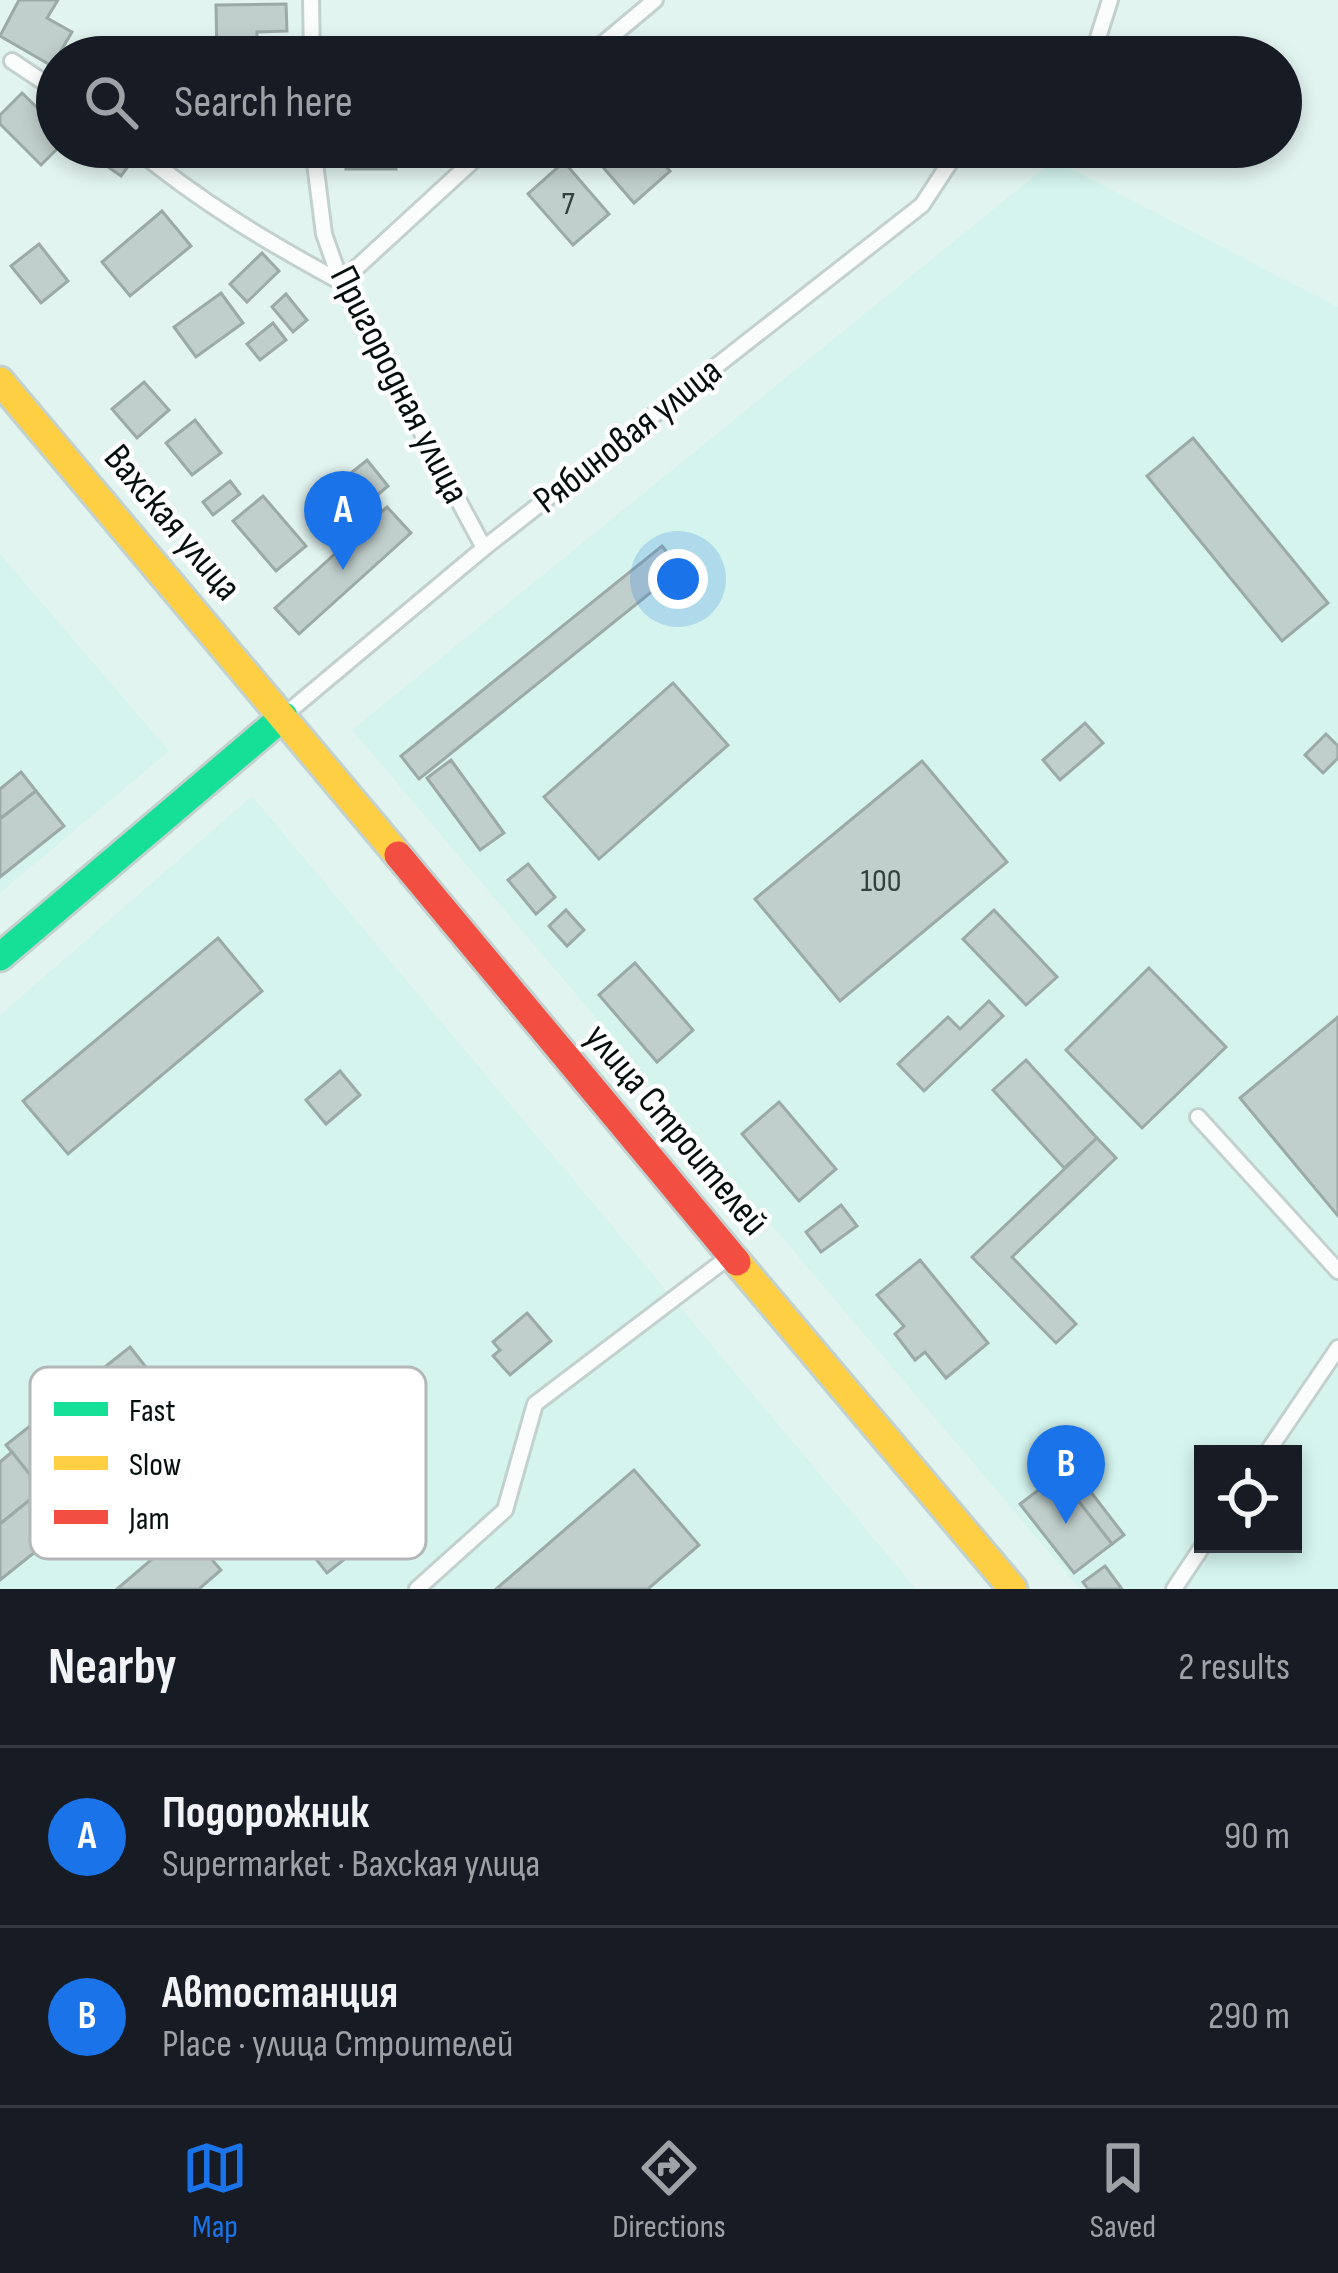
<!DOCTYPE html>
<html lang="en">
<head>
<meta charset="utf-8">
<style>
  :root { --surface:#171b24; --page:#20242c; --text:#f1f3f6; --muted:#9ea1a6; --line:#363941; --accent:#1a73e8 }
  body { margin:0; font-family:"Sofia Sans Condensed",sans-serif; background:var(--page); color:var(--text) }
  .controls { position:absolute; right:36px; bottom:36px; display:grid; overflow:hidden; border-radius:0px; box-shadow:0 6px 18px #0003 }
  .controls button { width:108px; height:108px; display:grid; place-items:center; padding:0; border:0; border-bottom:3px solid var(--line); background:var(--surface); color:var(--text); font:60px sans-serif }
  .you { position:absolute; left:678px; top:579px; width:42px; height:42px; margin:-30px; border:9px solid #fff; border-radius:50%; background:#1a73e8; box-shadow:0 0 0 18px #1a73e833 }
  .badge { display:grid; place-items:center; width:78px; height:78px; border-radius:50%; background:var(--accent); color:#fff; font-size:39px; font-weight:700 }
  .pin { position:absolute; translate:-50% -99px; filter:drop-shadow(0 3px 6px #0008) }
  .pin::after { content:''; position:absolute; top:63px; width:42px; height:36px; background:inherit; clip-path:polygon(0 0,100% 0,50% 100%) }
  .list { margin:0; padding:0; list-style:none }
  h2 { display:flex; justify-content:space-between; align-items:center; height:156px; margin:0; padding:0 48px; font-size:51px }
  h2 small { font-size:39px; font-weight:400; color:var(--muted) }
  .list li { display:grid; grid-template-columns:78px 1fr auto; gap:36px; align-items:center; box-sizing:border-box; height:180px; padding:0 48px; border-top:3px solid var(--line) }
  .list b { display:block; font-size:45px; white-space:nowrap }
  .list p { margin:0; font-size:39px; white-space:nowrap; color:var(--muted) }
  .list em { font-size:39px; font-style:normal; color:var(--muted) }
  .icon { flex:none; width:66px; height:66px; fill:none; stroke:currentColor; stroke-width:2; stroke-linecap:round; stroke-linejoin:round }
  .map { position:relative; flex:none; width:1338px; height:1589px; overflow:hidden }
  .search { position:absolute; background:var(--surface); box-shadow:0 6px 18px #0003; left:36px; right:36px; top:36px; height:132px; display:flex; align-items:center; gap:30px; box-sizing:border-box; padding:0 42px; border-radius:66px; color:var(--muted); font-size:45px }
  .sheet { height:516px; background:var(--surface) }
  nav { display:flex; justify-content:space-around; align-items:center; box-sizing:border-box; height:168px; border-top:3px solid var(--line); background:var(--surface); font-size:33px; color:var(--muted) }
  nav a { display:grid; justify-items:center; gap:6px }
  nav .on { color:var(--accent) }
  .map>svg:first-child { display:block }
</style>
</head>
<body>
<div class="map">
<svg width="1338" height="1589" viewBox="0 0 1338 1589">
  <rect width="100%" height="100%" fill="#e2f4f0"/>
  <g fill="#d4f4ed" fill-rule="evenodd">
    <path d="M1054 160 1338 307V1589H1080L352 730ZM1203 1454H1293V1544H1203Z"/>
    <polygon points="0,554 169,751 0,893"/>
    <polygon points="252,796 916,1589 0,1589 0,1015"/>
  </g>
  <g fill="#c0cfcc" stroke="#9caaa7" stroke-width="3">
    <polygon points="19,0 58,0 47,18 72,32 52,66 0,36"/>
    <polygon points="286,4 287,31 257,32 257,57 217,57 216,5"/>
    <polygon points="22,93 57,127 59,147 41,165 0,124 0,115"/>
    <polygon points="92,147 112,147 132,161 121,176 88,153"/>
    <rect x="346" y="147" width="50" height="22"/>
    <polygon points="594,147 649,147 670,171 634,203 589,151"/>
    <polygon points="564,162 609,214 573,245 528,194"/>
    <polygon points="162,211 191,246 130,296 102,262"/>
    <polygon points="39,244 68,281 41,303 11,266"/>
    <polygon points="262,253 279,271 247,302 230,284"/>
    <polygon points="221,293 243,323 196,357 174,327"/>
    <polygon points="286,294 307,320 293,332 272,307"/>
    <polygon points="273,323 286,340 260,360 247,344"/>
    <polygon points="144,382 169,410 137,438 112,409"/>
    <polygon points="195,420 221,453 192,475 166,443"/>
    <polygon points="1193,438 1328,603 1282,641 1147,476"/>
    <polygon points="367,460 388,486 368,503 346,477"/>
    <polygon points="230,481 240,494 213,515 203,502"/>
    <polygon points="263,496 306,546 276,571 233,521"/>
    <polygon points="387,507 411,533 299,634 275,608"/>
    <polygon points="662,546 680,569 419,779 401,756"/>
    <polygon points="673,683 728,745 599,859 544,797"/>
    <polygon points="1085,723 1103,743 1060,780 1043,760"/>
    <polygon points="1326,734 1338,746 1338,758 1323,773 1305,755"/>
    <polygon points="451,760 504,833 480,850 427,778"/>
    <polygon points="922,761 1007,862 840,1001 755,899"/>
    <polygon points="21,772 36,791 0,819 0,789"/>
    <polygon points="36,791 64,826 0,877 0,819"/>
    <polygon points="528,864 555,897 536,914 508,880"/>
    <polygon points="566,910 584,930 567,946 549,926"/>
    <polygon points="994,910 1057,977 1026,1005 963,939"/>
    <polygon points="218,938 262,991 68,1154 23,1101"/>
    <polygon points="635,963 693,1030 657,1062 599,995"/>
    <polygon points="1149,968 1226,1047 1142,1128 1066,1050"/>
    <polygon points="989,1001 1003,1016 924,1091 898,1064 948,1017 960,1029"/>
    <polygon points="1338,1017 1338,1216 1240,1098"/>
    <polygon points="1026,1060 1097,1138 1064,1168 993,1090"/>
    <polygon points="340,1071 360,1095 326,1124 306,1100"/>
    <polygon points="779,1102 836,1169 799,1201 742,1134"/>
    <polygon points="1097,1138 1116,1158 1012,1257 1076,1324 1056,1343 972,1257"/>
    <polygon points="841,1205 857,1226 821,1252 806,1232"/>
    <polygon points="920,1260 988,1343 946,1378 925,1352 915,1360 895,1334 904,1326 877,1295"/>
    <polygon points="527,1313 551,1341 510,1375 493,1356 500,1350 493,1342"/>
    <polygon points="130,1347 165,1391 42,1490 6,1445"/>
    <polygon points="12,1452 42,1490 0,1524 0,1462"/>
    <polygon points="378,1463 412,1506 327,1573 293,1530"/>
    <polygon points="1070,1465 1124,1535 1112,1544 1058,1475"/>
    <polygon points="634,1470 699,1545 648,1589 496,1589"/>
    <polygon points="1058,1475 1112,1544 1074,1573 1020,1504"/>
    <polygon points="42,1490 70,1524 0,1580 0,1524"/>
    <polygon points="186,1530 221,1570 199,1589 117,1589"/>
    <polygon points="1105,1566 1122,1589 1088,1589 1083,1582"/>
  </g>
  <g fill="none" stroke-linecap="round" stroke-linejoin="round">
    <defs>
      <g id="lane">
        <polyline points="311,0 312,57"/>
        <polyline points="587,57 655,0"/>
        <polyline points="1092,57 1110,0"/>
        <polyline points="12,61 57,91"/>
        <path d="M134 147C199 201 267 242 341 282L488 147"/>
        <polyline points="313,147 324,234 341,282 484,548"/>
        <polyline points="287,713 484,548 922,205 960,147"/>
        <polyline points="1198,1117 1338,1271"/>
        <polyline points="1266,1454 1338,1348"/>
        <polyline points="417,1589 505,1510 535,1404 730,1256"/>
        <polyline points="1174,1589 1204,1544"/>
      </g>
      <polyline id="fast" points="0,957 284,716"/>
      <g id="slow">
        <polyline points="0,381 398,855"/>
        <polyline points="737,1262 1013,1589"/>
      </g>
      <polyline id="jam" points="398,855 737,1262"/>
    </defs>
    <use href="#lane" stroke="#c3d1ce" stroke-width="20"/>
    <use href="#fast" stroke="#c3d1ce" stroke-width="33"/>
    <use href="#slow" stroke="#c3d1ce" stroke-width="33"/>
    <use href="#jam" stroke="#c3d1ce" stroke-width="33"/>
    <use href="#lane" stroke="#fbfdfd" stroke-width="14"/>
    <use href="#fast" stroke="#16e098" stroke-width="27"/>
    <use href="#slow" stroke="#ffcf43" stroke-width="27"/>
    <use href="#jam" stroke="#f24e42" stroke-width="27"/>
  </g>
  <g text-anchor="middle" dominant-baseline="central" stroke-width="9" stroke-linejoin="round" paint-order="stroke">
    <g font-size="33" fill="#34403e">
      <text x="568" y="204">7</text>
      <text x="881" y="881">100</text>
    </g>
    <g font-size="39" fill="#05100e" stroke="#fff">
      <text transform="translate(399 385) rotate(63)">Пригородная улица</text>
      <text transform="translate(628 436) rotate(-38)">Рябиновая улица</text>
      <text transform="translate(172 523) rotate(50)">Вахская улица</text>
      <text transform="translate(676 1130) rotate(50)">улица Строителей</text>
    </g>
  </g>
  <rect x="30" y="1367" width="396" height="192" rx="18" fill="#fff" stroke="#b4b7b7" stroke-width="3"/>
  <rect x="54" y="1402" width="54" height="14" fill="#16e098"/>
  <rect x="54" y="1456" width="54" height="14" fill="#ffcf43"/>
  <rect x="54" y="1510" width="54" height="14" fill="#f24e42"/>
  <g font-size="33" fill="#05100e">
    <text x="129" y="1421">Fast</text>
    <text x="129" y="1475">Slow</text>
    <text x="129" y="1529">Jam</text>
  </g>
</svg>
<div class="controls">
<button><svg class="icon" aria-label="locate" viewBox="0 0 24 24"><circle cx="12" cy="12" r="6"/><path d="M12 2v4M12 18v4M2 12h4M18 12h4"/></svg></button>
</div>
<div class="you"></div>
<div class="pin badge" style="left:343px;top:570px">A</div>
<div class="pin badge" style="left:1066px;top:1524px">B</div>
<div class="search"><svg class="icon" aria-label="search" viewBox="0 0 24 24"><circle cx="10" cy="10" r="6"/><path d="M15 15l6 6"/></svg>Search here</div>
</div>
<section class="sheet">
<h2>Nearby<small>2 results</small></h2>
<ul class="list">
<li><span class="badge">A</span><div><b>Подорожник</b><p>Supermarket · Вахская улица</p></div><em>90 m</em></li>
<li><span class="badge">B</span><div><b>Автостанция</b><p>Place · улица Строителей</p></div><em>290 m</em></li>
</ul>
</section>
<nav>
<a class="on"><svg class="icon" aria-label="map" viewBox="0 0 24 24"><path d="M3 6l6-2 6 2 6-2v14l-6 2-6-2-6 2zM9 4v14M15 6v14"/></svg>Map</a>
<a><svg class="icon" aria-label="directions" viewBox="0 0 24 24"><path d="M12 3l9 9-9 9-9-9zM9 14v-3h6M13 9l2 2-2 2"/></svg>Directions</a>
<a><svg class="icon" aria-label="saved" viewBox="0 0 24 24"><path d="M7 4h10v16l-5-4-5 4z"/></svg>Saved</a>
</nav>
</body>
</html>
